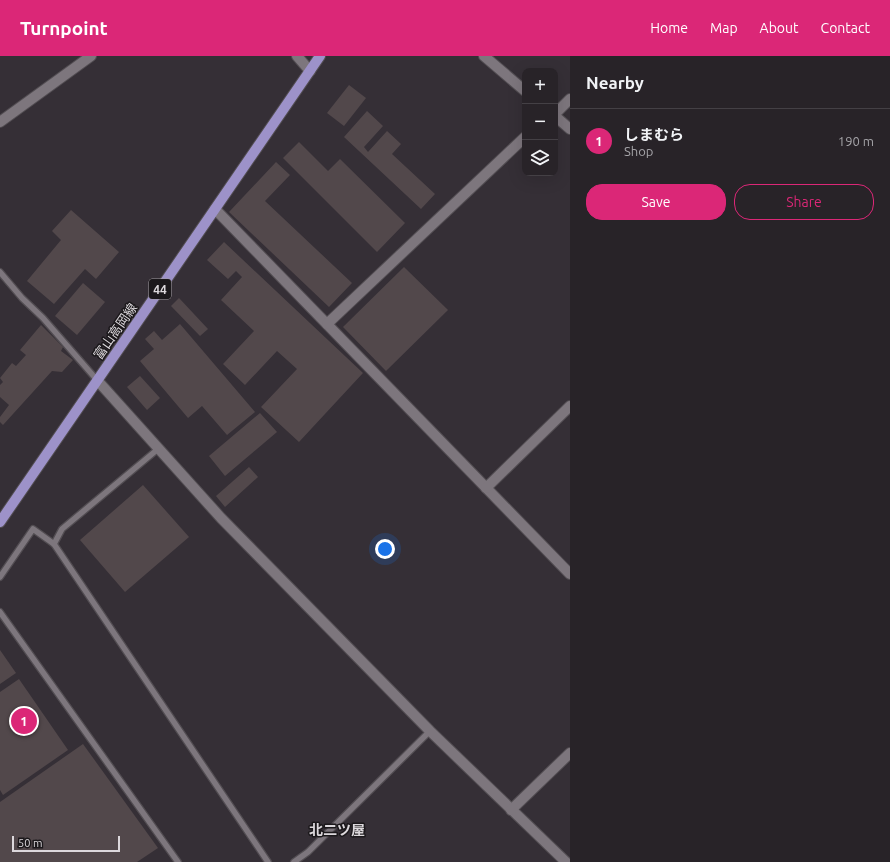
<!DOCTYPE html>
<html lang="en">
<head>
<meta charset="utf-8">
<style>
  :root { --surface:#282328; --page:#302b30; --text:#f1f3f6; --muted:#a5a4a8; --line:#444045; --accent:#db2777 }
  body { margin:0; font-family:Ubuntu,"Noto Sans JP",sans-serif; background:var(--page); color:var(--text) }
  .controls { position:absolute; right:12px; top:12px; display:grid; overflow:hidden; border-radius:8px; box-shadow:0 4px 16px #0002 }
  .controls button { width:36px; height:36px; display:grid; place-items:center; padding:0; border:0; border-bottom:1px solid var(--line); background:var(--surface); color:var(--text); font:20px sans-serif }
  .scale { position:absolute; left:12px; bottom:10px; width:108px; box-sizing:border-box; padding-left:4px; border:2px solid #dcd8dc; border-top:0; font-size:11px; line-height:14px; white-space:nowrap; color:#dcd8dc; -webkit-text-stroke:3px #1b181b; paint-order:stroke }
  .you { position:absolute; left:385px; top:493px; width:14px; height:14px; margin:-10px; border:3px solid #fff; border-radius:50%; background:#1a73e8; box-shadow:0 0 0 6px #1a73e833 }
  .badge { display:grid; place-items:center; width:26px; height:26px; border-radius:50%; background:var(--accent); color:#fff; font-size:13px; font-weight:700 }
  .pin { position:absolute; translate:-50% -50%; border:2px solid #fff; box-shadow:0 1px 4px #0006 }
  .list { margin:0; padding:0; list-style:none }
  h2 { display:flex; justify-content:space-between; align-items:center; height:52px; margin:0; padding:0 16px; font-size:17px }
  h2 small { font-size:13px; font-weight:400; color:var(--muted) }
  .list li { display:grid; grid-template-columns:26px 1fr auto; gap:12px; align-items:center; box-sizing:border-box; height:64px; padding:0 16px; border-top:1px solid var(--line) }
  .list b { display:block; font-size:15px; white-space:nowrap }
  .list p { margin:0; font-size:13px; white-space:nowrap; color:var(--muted) }
  .list em { font-size:13px; font-style:normal; color:var(--muted) }
  .actions { display:flex; gap:8px; padding:12px 16px }
  .actions a { flex:1; padding:9px 0; border:1px solid var(--accent); border-radius:16px; text-align:center; font-size:14px; color:var(--accent) }
  .actions .main { background:var(--accent); color:#fff }
  .icon { flex:none; width:22px; height:22px; fill:none; stroke:currentColor; stroke-width:2; stroke-linecap:round; stroke-linejoin:round }
  .map { position:relative; flex:none; width:570px; height:806px; overflow:hidden }
  header { display:flex; align-items:center; gap:24px; box-sizing:border-box; height:56px; padding:0 20px; background:var(--accent); color:#fff }
  header strong { font-size:19px }
  nav { display:flex; gap:22px; margin-inline-start:auto; font-size:14px }
  main { display:flex }
  aside { flex:1; background:var(--surface) }
  .map>svg:first-child { display:block }
</style>
</head>
<body>
<header>
<strong>Turnpoint</strong>
<nav><a>Home</a><a>Map</a><a>About</a><a>Contact</a></nav>
</header>
<main>
<div class="map">
<svg width="570" height="806" viewBox="0 0 570 806">
  <rect width="100%" height="100%" fill="#352f36"/>
  <g fill="#52484b">
    <polygon points="349,29 366,42 344,70 327,57"/>
    <polygon points="367,55 383,70 364,91 368,96 387,75 401,88 392,98 435,138 421,153 344,81"/>
    <polygon points="299,86 328,115 340,103 405,167 377,196 283,102"/>
    <polygon points="276,106 290,119 265,145 352,227 329,251 229,156"/>
    <polygon points="71,154 119,196 96,223 85,213 54,248 27,225 61,184 52,175"/>
    <polygon points="224,186 363,317 299,386 261,351 297,313 277,295 245,329 223,308 254,275 221,244 242,221 236,215 228,223 207,204"/>
    <polygon points="404,211 448,254 386,315 343,271"/>
    <polygon points="83,227 105,246 77,279 55,260"/>
    <polygon points="179,242 208,273 200,280 171,250"/>
    <polygon points="180,268 255,356 227,379 202,350 188,362 140,305 154,293 145,283 154,275 162,284"/>
    <polygon points="41,269 63,291 61,295 73,304 62,316 52,315 3,369 0,366 0,361 9,349 0,341 0,329 3,326 0,322 12,307 16,310 26,299 20,294"/>
    <polygon points="140,320 160,342 147,354 127,331"/>
    <polygon points="260,357 277,376 225,420 209,400"/>
    <polygon points="249,411 258,421 225,451 216,440"/>
    <polygon points="143,429 189,481 125,536 80,484"/>
    <polygon points="0,594 16,617 0,628"/>
    <polygon points="19,623 68,694 3,739 0,734 0,636"/>
    <polygon points="83,688 158,792 137,806 0,806 0,746"/>
  </g>
  <g fill="none" stroke-linecap="round" stroke-linejoin="round">
    <defs>
      <g id="service">
        <polyline points="0,216 22,242 43,262 97,324"/>
        <polyline points="54,488 62,473 158,393"/>
        <polyline points="0,521 33,473 54,488 268,806"/>
        <polyline points="0,556 178,806"/>
        <polyline points="294,806 308,796 430,675"/>
      </g>
      <g id="minor">
        <polyline points="297,0 310,15"/>
        <polyline points="484,0 525,35"/>
        <polyline points="555,58 570,43"/>
        <polyline points="555,60 570,73"/>
        <polyline points="0,66 91,0"/>
        <polyline points="215,153 570,518"/>
        <polyline points="327,268 525,81"/>
        <polyline points="97,324 221,462 430,675 566,806"/>
        <polyline points="486,432 570,350"/>
        <polyline points="511,754 570,697"/>
      </g>
      <polyline id="primary" points="0,466 320,0"/>
    </defs>
    <use href="#service" stroke="#524d52" stroke-width="8"/>
    <use href="#minor" stroke="#524d52" stroke-width="12"/>
    <use href="#primary" stroke="#524d52" stroke-width="12"/>
    <use href="#service" stroke="#7d767d" stroke-width="5.5"/>
    <use href="#minor" stroke="#7d767d" stroke-width="10"/>
    <use href="#primary" stroke="#9d92c9" stroke-width="10"/>
  </g>
  <g text-anchor="middle" dominant-baseline="central" stroke-width="3" stroke-linejoin="round" paint-order="stroke">
    <rect fill="#1b181b" stroke="#a29ea2" stroke-width="1" x="149" y="223" width="22" height="20" rx="3"/>
    <g font-size="12" font-weight="bold" fill="#dcd8dc">
      <text x="160" y="233">44</text>
    </g>
    <g font-size="13" fill="#dcd8dc" stroke="#1b181b">
      <text transform="translate(115 275) rotate(-55)">富山高岡線</text>
    </g>
    <g font-size="14" font-weight="bold" fill="#dcd8dc" stroke="#1b181b">
      <text x="337" y="774">北二ツ屋</text>
    </g>
  </g>
</svg>
<div class="controls">
<button>+</button>
<button>−</button>
<button><svg class="icon" aria-label="layers" viewBox="0 0 24 24"><path d="M12 4l9 5-9 5-9-5zM3 14l9 5 9-5"/></svg></button>
</div>
<div class="scale">50 m</div>
<div class="you"></div>
<div class="pin badge" style="left:24px;top:665px">1</div>
</div>
<aside>
<h2>Nearby<small></small></h2>
<ul class="list">
<li><span class="badge">1</span><div><b>しまむら</b><p>Shop</p></div><em>190 m</em></li>
</ul>
<div class="actions"><a class="main">Save</a><a>Share</a></div>
</aside>
</main>
</body>
</html>
